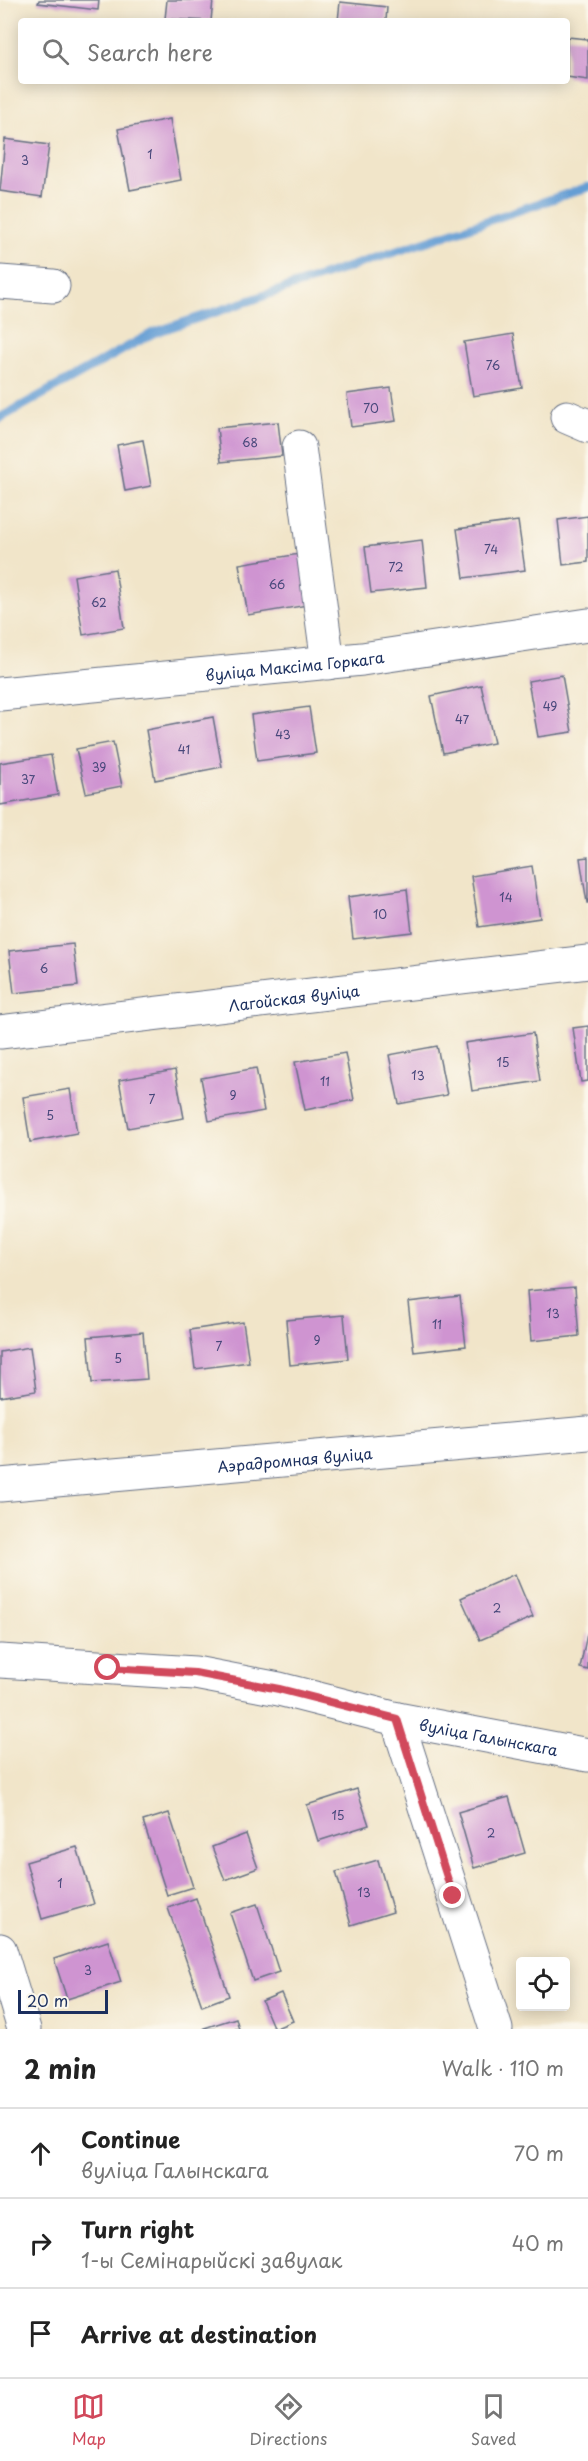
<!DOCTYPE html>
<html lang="en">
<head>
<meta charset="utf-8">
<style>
  :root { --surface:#fff; --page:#f2f2f2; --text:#222; --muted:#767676; --line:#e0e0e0; --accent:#d1495b }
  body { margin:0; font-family:"Playpen Sans",sans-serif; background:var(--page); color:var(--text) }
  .controls { position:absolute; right:18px; bottom:18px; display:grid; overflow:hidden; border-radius:6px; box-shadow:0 3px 15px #0003 }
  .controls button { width:54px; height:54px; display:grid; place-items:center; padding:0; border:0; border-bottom:2px solid var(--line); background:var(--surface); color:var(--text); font:30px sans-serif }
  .scale { position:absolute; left:18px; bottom:15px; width:90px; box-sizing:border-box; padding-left:6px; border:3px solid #1b2f5e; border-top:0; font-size:16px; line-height:21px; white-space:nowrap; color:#1b2f5e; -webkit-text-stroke:4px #fbf7ec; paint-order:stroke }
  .stop { position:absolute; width:18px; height:18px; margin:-14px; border:4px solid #d1495b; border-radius:50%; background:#fff }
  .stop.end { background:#d1495b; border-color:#fff; box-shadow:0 2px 6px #0008 }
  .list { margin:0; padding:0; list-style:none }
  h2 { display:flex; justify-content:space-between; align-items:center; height:78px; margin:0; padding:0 24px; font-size:26px }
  h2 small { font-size:20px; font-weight:400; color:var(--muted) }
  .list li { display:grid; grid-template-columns:39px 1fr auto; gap:18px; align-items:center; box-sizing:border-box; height:90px; padding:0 24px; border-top:2px solid var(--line) }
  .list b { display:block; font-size:22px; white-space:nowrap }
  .list p { margin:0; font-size:20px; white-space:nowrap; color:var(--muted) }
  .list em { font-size:20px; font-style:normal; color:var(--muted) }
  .icon { flex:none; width:33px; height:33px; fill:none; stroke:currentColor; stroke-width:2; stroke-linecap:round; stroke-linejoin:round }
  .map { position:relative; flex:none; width:588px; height:2029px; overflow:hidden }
  .search { position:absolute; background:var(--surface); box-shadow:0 3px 15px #0003; left:18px; right:18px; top:18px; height:66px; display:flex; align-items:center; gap:15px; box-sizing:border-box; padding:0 21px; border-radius:6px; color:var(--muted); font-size:22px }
  .sheet { height:348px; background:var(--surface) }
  nav { display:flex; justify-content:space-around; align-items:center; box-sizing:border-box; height:84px; border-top:2px solid var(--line); background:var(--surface); font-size:16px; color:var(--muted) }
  nav a { display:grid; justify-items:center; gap:3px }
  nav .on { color:var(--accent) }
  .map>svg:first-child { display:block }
</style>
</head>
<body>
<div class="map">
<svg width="588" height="2029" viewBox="0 0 588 2029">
  <rect width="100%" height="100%" fill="#fbf7ec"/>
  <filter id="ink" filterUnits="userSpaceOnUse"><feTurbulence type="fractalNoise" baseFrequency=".0167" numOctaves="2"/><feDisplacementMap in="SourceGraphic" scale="12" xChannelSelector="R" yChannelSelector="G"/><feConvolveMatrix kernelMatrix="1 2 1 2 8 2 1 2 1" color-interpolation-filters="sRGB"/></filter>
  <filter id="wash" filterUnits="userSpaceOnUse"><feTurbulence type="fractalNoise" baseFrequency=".008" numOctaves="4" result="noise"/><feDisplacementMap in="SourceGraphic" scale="24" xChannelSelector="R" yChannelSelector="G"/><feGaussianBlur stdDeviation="1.35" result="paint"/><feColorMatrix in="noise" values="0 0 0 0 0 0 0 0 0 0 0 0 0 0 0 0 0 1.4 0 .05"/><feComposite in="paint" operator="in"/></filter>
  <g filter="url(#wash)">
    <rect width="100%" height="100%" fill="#f1e5c9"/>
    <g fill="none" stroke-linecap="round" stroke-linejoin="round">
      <polyline stroke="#659ed4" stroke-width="9" points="0,418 153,333 588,187"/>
    </g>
    <g id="blocks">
      <g fill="#cf94d1">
        <polygon points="39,0 99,0 98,10 38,3"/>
        <polygon points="167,0 213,0 211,21 165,19"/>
        <polygon points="340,2 387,7 386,21 338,21"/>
        <polygon points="567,37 588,39 588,80 567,77"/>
        <polygon points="170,119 181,180 130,190 118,129"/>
        <polygon points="5,139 49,145 42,197 0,191"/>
        <polygon points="513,334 522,388 473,396 464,342"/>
        <polygon points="391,388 396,421 351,427 347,394"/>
        <polygon points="278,422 282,456 221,462 217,428"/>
        <polygon points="143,440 151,486 125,491 117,445"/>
        <polygon points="588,516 588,562 563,565 558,520"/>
        <polygon points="518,521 525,570 464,578 457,529"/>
        <polygon points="422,540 427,587 371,593 365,547"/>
        <polygon points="305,553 314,604 248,615 239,564"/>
        <polygon points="115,569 124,628 83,635 74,576"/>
        <polygon points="562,675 572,732 538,737 528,681"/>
        <polygon points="481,685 494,743 443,753 431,696"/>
        <polygon points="309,707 316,753 257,761 251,715"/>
        <polygon points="213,717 222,767 155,780 146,730"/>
        <polygon points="113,742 122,786 86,793 76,749"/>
        <polygon points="51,755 58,795 0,805 0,763"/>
        <polygon points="588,857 588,903 587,903 580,858"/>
        <polygon points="532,866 540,918 479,927 471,876"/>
        <polygon points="407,889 412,932 353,939 348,897"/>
        <polygon points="73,944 78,986 14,993 9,951"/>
        <polygon points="588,1026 588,1081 581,1082 573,1028"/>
        <polygon points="533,1033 540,1081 472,1091 465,1043"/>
        <polygon points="437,1046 447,1095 399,1104 389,1055"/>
        <polygon points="345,1053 354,1100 305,1110 295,1062"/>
        <polygon points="256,1068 264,1111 209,1121 201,1078"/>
        <polygon points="175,1070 184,1118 128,1128 119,1080"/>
        <polygon points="70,1089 77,1133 30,1142 23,1097"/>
        <polygon points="575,1287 579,1336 531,1341 527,1291"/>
        <polygon points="460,1296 466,1346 414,1352 408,1302"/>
        <polygon points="344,1315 348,1359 290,1365 286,1320"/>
        <polygon points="243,1322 249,1362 195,1369 190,1330"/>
        <polygon points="143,1332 147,1379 92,1383 88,1337"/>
        <polygon points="30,1347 36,1391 0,1397 0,1352"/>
        <polygon points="515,1574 533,1617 480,1640 461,1598"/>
        <polygon points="587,1634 588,1634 588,1670 580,1668"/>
        <polygon points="357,1789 369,1825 318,1841 307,1805"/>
        <polygon points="509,1797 525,1853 474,1868 458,1812"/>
        <polygon points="169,1813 193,1887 167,1895 143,1821"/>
        <polygon points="246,1834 258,1868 225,1880 212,1847"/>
        <polygon points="77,1847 94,1904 42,1919 26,1862"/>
        <polygon points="378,1860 393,1912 351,1925 336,1872"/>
        <polygon points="196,1898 229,1996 202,2006 168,1908"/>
        <polygon points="257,1904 279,1972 253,1981 230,1913"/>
        <polygon points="108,1941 121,1982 67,1999 54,1959"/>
        <polygon points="281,1993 293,2021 274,2029 262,2001"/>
        <polygon points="236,2018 239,2029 204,2029 204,2028"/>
      </g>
    </g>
  </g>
  <g filter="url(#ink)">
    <use href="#blocks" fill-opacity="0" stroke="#666f83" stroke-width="1.5"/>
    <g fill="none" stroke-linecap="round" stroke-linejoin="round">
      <defs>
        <g id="minor">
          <polyline points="0,282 53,286"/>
          <polyline points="567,417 588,426"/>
          <polyline points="299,447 328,663"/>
          <path id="s1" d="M0 694 362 659 588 625"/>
          <path id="s2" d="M0 1032 588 962"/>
          <path id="s3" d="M0 1485 588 1433"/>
          <path id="s4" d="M0 1661 195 1673 279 1689 397 1719 588 1755"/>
          <polyline points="397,1719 496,2029"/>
          <polyline points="0,1950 24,2029"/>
        </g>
      </defs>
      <use href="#minor" stroke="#666f83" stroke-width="35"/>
      <use href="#minor" stroke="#fff" stroke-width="33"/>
    </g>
  </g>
  <g fill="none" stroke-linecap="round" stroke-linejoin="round" filter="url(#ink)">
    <polyline stroke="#d1495b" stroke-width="8" points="108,1668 195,1673 279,1689 397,1719 453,1896"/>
  </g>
  <g text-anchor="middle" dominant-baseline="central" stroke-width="5" stroke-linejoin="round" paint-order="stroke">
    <g font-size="12" fill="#48487b">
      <text x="150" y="154">1</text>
      <text x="25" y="160">3</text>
      <text x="493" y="365">76</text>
      <text x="371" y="408">70</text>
      <text x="250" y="442">68</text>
      <text x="491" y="549">74</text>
      <text x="396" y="567">72</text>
      <text x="277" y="584">66</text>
      <text x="99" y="602">62</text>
      <text x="550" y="706">49</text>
      <text x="462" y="719">47</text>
      <text x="283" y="734">43</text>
      <text x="184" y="749">41</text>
      <text x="99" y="767">39</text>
      <text x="28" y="779">37</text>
      <text x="506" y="897">14</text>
      <text x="380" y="914">10</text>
      <text x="44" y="968">6</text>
      <text x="503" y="1062">15</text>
      <text x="418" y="1075">13</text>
      <text x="325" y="1081">11</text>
      <text x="233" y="1095">9</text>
      <text x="152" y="1099">7</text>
      <text x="50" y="1115">5</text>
      <text x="553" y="1313">13</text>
      <text x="437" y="1324">11</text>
      <text x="317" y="1340">9</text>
      <text x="219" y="1346">7</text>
      <text x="118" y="1358">5</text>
      <text x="497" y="1608">2</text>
      <text x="338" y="1815">15</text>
      <text x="491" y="1833">2</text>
      <text x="60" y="1883">1</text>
      <text x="364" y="1892">13</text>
      <text x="88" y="1970">3</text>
    </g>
    <g font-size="15" fill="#1b2f5e" stroke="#fbf7ec">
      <text stroke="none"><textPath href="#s1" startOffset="296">вуліца Максіма Горкага</textPath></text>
      <text stroke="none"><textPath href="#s2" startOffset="296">Лагойская вуліца</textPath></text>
      <text stroke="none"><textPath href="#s3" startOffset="296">Аэрадромная вуліца</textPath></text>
      <text stroke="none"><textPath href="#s4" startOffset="496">вуліца Галынскага</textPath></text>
    </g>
  </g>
</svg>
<div class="controls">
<button><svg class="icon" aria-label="locate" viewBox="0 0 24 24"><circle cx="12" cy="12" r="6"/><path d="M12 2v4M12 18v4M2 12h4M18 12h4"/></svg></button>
</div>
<div class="scale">20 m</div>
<div class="stop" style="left:108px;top:1668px"></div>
<div class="stop end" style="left:453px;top:1896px"></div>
<div class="search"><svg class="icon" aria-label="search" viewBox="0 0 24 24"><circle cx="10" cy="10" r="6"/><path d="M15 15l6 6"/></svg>Search here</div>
</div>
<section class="sheet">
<h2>2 min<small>Walk · 110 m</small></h2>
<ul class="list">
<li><svg class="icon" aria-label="ahead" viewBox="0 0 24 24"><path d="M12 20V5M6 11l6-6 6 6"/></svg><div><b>Continue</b><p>вуліца Галынскага</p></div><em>70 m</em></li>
<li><svg class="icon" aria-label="right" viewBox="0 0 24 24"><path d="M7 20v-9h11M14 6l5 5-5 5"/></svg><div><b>Turn right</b><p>1-ы Семінарыйскі завулак</p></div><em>40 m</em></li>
<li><svg class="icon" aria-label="arrive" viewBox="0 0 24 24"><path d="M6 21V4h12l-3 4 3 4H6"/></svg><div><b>Arrive at destination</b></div></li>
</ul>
</section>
<nav>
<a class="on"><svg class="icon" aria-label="map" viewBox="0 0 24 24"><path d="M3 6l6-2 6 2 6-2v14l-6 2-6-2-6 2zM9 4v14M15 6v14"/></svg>Map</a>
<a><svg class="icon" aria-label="directions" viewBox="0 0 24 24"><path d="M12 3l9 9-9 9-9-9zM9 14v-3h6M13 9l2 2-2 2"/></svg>Directions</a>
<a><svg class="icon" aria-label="saved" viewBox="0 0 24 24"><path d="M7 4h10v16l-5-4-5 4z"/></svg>Saved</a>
</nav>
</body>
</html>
